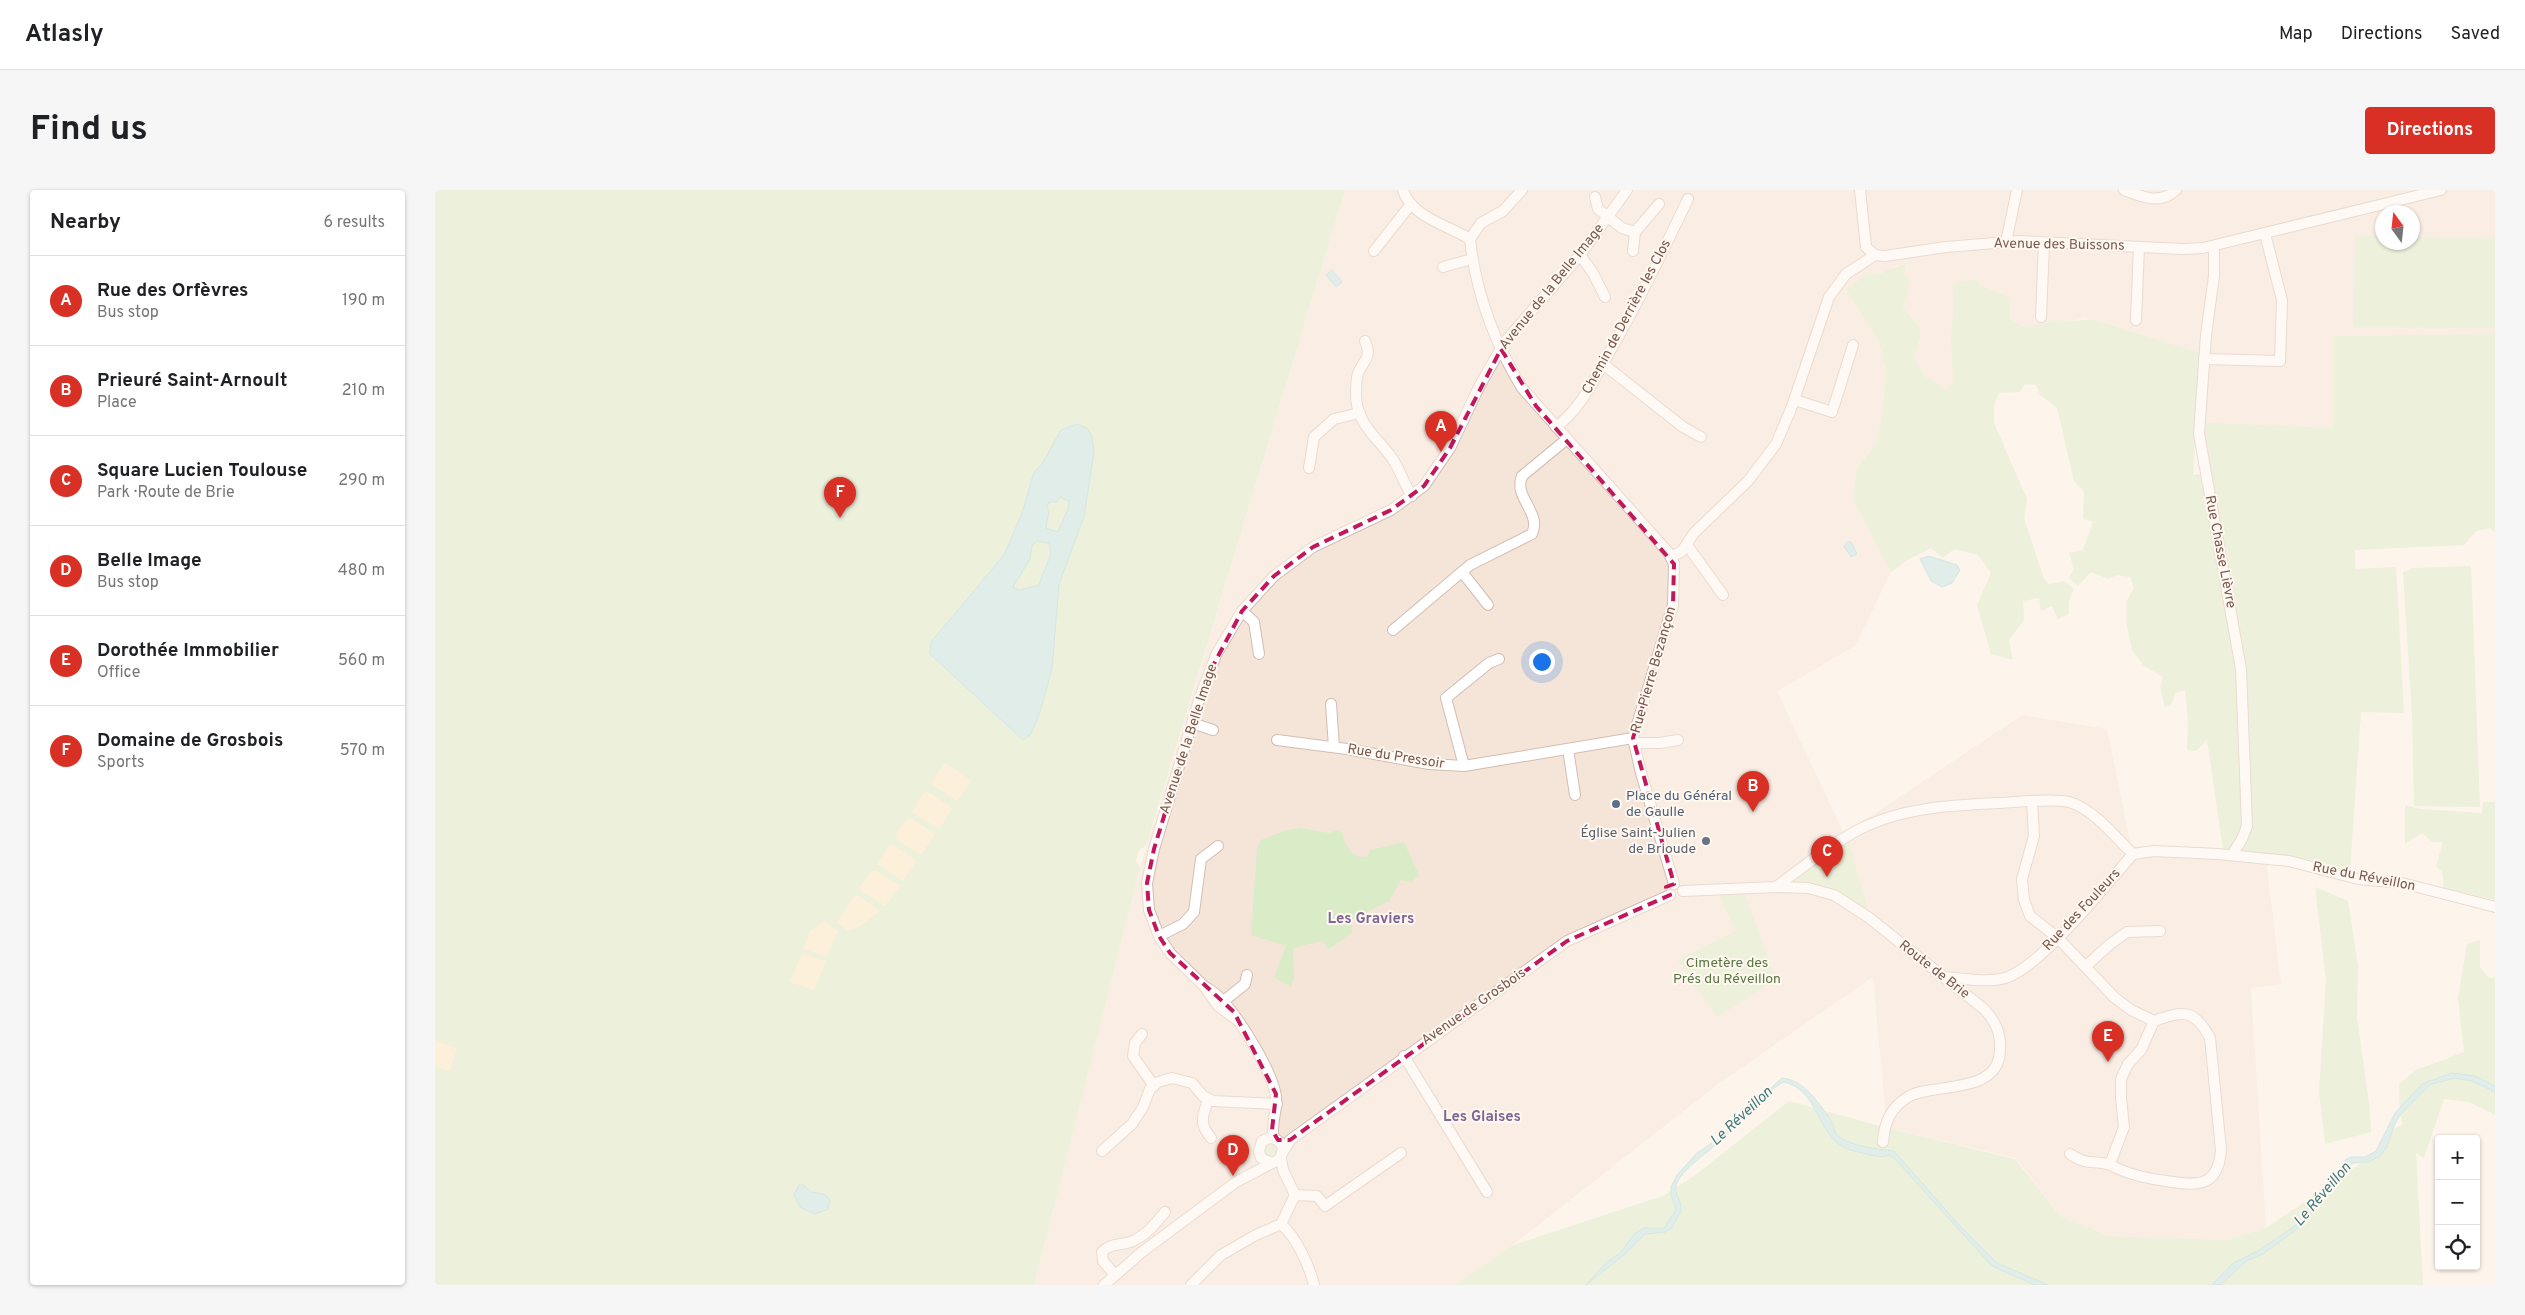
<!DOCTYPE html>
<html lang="en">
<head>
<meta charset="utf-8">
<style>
  :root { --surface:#fff; --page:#f6f6f6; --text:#202124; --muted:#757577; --line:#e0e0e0; --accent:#d93025 }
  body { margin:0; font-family:Overpass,sans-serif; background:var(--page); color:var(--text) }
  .controls { position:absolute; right:15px; bottom:15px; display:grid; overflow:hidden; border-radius:5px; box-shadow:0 1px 4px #0004 }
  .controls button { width:45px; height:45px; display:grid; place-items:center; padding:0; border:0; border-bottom:1px solid var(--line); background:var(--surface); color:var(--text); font:25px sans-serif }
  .compass { position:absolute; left:1940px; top:15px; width:45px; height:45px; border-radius:50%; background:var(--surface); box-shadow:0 1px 4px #0004; rotate:345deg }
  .you { position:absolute; left:1106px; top:471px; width:18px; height:18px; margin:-12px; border:4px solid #fff; border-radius:50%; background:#1a73e8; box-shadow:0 0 0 8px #1a73e833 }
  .badge { display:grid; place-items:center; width:32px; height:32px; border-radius:50%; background:var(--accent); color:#fff; font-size:16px; font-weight:700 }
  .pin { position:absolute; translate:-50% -41px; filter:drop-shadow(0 1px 2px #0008) }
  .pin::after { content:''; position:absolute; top:26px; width:18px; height:15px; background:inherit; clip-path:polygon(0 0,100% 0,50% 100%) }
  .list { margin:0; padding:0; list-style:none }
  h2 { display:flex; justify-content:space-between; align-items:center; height:65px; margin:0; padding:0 20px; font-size:21px }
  h2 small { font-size:16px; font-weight:400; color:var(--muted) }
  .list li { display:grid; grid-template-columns:32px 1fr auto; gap:15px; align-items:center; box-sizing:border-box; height:90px; padding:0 20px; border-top:1px solid var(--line) }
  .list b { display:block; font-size:19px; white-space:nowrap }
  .list p { margin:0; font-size:16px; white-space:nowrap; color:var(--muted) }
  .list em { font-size:16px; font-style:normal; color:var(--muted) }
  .icon { flex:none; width:28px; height:28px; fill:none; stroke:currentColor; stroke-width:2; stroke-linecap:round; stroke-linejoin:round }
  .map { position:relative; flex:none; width:2060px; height:1095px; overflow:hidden; border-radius:5px }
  header { display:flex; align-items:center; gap:30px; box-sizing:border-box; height:70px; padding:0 25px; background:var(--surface); border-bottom:1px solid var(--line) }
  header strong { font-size:24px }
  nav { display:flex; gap:28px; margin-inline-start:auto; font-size:18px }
  .intro { display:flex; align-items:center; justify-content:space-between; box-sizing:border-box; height:120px; padding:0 30px }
  h1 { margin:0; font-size:35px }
  .button { padding:12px 22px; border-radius:5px; background:var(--accent); color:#fff; font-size:18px; font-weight:700 }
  main { display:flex; gap:30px; padding:0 30px }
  aside { flex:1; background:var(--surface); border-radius:5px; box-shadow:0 1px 4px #0004 }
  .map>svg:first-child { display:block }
</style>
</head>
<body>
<header>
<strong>Atlasly</strong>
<nav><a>Map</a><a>Directions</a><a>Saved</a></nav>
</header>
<div class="intro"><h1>Find us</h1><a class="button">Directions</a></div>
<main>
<aside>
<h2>Nearby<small>6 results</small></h2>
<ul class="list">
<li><span class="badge">A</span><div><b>Rue des Orfèvres</b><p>Bus stop</p></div><em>190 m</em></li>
<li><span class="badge">B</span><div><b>Prieuré Saint-Arnoult</b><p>Place</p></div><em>210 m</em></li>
<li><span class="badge">C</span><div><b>Square Lucien Toulouse</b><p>Park · Route de Brie</p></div><em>290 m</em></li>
<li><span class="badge">D</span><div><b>Belle Image</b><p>Bus stop</p></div><em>480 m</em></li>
<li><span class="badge">E</span><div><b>Dorothée Immobilier</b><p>Office</p></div><em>560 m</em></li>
<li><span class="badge">F</span><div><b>Domaine de Grosbois</b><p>Sports</p></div><em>570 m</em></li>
</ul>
</aside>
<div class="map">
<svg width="2060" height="1095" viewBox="0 0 2060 1095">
  <rect width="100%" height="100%" fill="#fdf4eb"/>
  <path fill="#f5e5d9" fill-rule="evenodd" d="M910 0H2060V144L1899 146V238L1762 232 1766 163 1659 130 1649 128 1624 134 1614 130 1597 137 1581 134 1574 128 1575 108 1545 95 1517 94 1520 114 1516 148 1519 173 1517 194 1512 199 1491 187 1479 167 1485 148 1468 118 1474 89 1468 85 1463 75 1454 81 1431 84 1411 100 1443 149 1451 179 1447 226 1441 254 1422 278 1418 310 1456 382 1420 456 1342 501 1409 644 1587 525 1672 539 1696 656 1830 662 1846 794 1816 798 1831 1038 1791 1050 1674 1046 1625 1026 1581 968 1452 938 1438 787 1283 894 1078 1055 1020 1095H599L705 678ZM1948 22H1978V52H1948Z"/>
  <g fill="#daebc8" fill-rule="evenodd">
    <polygon points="0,0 910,0 711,656 704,660 701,671 705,678 599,1095 0,1095"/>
    <polygon points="1920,46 1947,46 1948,52 1978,52 1978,47 2060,48 2060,138 1918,137"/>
    <path d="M1470 74 1469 85 1475 89 1468 118 1485 138V148L1479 167 1491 187 1512 199 1517 194C1519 178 1516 163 1516 148 1517 126 1521 118 1517 94L1542 89 1545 95 1575 108 1574 128C1588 140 1598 137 1614 130 1629 136 1643 128 1659 130L1766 163 1762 232 1899 238V146L2060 144V342L2055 338 2041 341 2029 355 1920 360V379L1961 377 1969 523 1926 522 1915 679 1857 666 1788 659 1772 550 1761 561 1752 560 1753 531 1750 500 1741 503 1736 515 1730 517 1725 497 1728 487 1709 476 1697 460 1692 437 1691 412 1699 398 1695 387 1682 385 1673 389 1656 382 1643 396 1634 388 1639 379 1634 363 1648 360 1658 332 1648 328 1649 302 1639 291 1622 218 1605 205 1601 195 1590 194 1585 202 1564 203 1559 215V233L1592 309 1589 328 1609 389 1614 394 1629 391 1639 399 1634 411V424L1623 429 1617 416 1606 421 1604 408 1588 411 1589 430 1574 450 1578 470 1556 464 1542 415 1556 383 1543 365 1519 359 1508 368 1496 358 1474 369 1456 382 1418 310 1422 278 1441 254 1447 226 1451 179 1443 149 1411 100 1431 84 1445 83ZM1761 235 1773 283 1758 285Z"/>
    <polygon points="2036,376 2045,617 1979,616 1977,525 1968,382 1978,378"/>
    <polygon points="2048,612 2060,612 2060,710 2009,698 2007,682 2001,676 2008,652 1997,652 1987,643 1970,654 1970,615 1986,619 2047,623"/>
    <path d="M865 638 894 643 902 640 907 642C911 657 915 667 932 667L935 660 969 652 984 685 977 692 966 690 954 711 917 730V743L893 760 888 751 858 758 859 789 856 797 839 787 851 756 816 745 822 659 826 650 852 640Z"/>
    <polygon points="1410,652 1414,653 1434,724 1383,696 1359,691"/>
    <polygon points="1880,697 1913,711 1923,776 1922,828 1934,913 1936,942 1890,954 1884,902 1891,790"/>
    <polygon points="1284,705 1310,705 1341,790 1282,827 1243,770 1301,741"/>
    <polygon points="2045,750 2045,777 2054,788 2060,788 2060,925 2034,912 2009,909 1989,968 1981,963 1988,1095 1020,1095 1078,1055 1230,1005 1263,983 1354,911 1452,938 1580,969 1625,1026 1674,1046 1791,1050 1831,1038 1953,955 1957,940 1968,934 1965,925 1964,894 1981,880 2029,862 2023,808 2032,754"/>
    <circle cx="835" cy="959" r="6"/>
  </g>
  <g fill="#fbeac6">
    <polygon points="510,573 536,590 522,611 499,596 497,592"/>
    <polygon points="493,602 518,618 504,639 477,622 488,603"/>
    <polygon points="474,627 500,644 486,665 462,650 461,644"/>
    <polygon points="458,655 482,671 468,691 442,674 454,656"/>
    <polygon points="436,681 441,681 465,696 450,716 424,699"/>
    <polygon points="421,704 445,721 424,737 412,740 402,732"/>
    <polygon points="389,731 403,741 392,766 368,759 375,742"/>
    <polygon points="367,763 391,771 379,800 355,792"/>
    <polygon points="0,851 22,858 15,881 0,877"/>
  </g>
  <g fill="#bee5e7" stroke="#a4d6d9" fill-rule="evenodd">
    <polygon points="897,80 907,92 901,97 891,85"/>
    <path d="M642 234 653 239 657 247 659 262 649 327 624 394 617 479 605 522 596 544 588 550 495 464 496 452 569 365 587 323 599 282 607 274 626 240ZM625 307 634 311 633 319 623 342 611 338 614 321 612 316 614 312H622ZM602 351 614 353 616 363 604 395 584 400 578 397 595 369 597 356Z"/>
    <polygon points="1412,352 1416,352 1422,364 1416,367 1409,356"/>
    <polygon points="1494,366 1522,375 1525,380 1517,393 1507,397 1496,391 1485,369"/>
    <polygon points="2017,883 2040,886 2060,896 2060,902 2037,891 2020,888 1996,894 1965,925 1959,936 1952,957 1945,966 1933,972 1917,973 1907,988 1891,1002 1869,1034 1828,1064 1811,1071 1786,1095 1777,1095 1797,1074 1826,1059 1861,1035 1887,997 1906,980 1910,970 1916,967 1930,967 1941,961 1960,923 1987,894"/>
    <path d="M1347 888C1369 890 1383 912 1395 929 1398 934 1399 942 1403 946 1417 957 1442 959 1459 961L1523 1034 1562 1073 1613 1095H1600L1557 1076 1460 969 1454 965C1448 968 1438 966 1431 964 1423 962 1413 960 1405 955 1381 938 1382 900 1349 892 1329 902 1307 931 1290 947 1279 958 1245 980 1241 995 1239 1004 1247 1011 1246 1021L1236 1039 1230 1042 1210 1044 1190 1064 1151 1095 1171 1073 1185 1063 1199 1044 1209 1038H1229L1241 1020 1236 1004V997L1242 985 1262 963 1284 948 1300 930Z"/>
    <path d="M364 995H369L376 1002C384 1004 392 1001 395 1012L393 1019 380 1024 365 1017 359 1005Z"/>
  </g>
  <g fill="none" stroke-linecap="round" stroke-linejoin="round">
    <defs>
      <g id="minor">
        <path d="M968 0C975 26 1014 36 1035 49"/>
        <polyline points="1425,0 1431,57 1440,65"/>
        <path d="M1689 0C1707 7 1725 15 1741 0"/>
        <polyline points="1160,7 1163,19 1187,38 1200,42"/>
        <path d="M1035 49C1041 104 1059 152 1087 198L1233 362 1239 374 1238 415 1198 548 1206 583 1239 694"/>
        <polyline points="1035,49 1046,33 1068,21 1087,0"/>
        <polyline points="1571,52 1582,0"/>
        <polyline points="1779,56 1779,86 1771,145 1764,244 1806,479 1812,636 1807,649 1797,665"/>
        <polyline points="939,61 976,14"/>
        <polyline points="1198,61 1200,42 1224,14"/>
        <polyline points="1145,65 1158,83 1170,107"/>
        <polyline points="1440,65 1450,66 1511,57 1584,51 1748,59 1768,58 2006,0"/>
        <polyline points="1008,77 1037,69"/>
        <polyline points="1606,127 1609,53"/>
        <polyline points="1701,130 1704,57"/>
        <path d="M930 151C936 165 932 167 925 179 921 185 921 195 921 202 920 233 941 246 957 268 965 280 969 294 977 306"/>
        <polyline points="1769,169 1845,171 1847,110 1830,44"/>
        <polyline points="1168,174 1248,237 1266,247"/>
        <polyline points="1360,210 1397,222 1418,155"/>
        <path d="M1121 237C1147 217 1158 191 1174 163 1203 113 1228 61 1253 9"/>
        <polyline points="874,278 879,247 899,229 925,223"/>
        <polyline points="1252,355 1288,405"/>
        <polyline points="1236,367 1247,361 1259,343 1313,291 1341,254 1356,219 1394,107 1411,84 1440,65"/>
        <polyline points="1027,382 1053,415"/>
        <polyline points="807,421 819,432 824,464"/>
        <path d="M958 440 1035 375 1097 344C1107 322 1078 308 1087 286L1132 249"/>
        <polyline points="896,514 899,557"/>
        <polyline points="757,533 778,540"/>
        <polyline points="842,550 912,559 994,574 1029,576 1198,548"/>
        <polyline points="1199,553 1225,553 1243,550"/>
        <polyline points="1133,559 1140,605"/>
        <polyline points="1029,576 1011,508 1054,473 1064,469"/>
        <path d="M1597 611 1599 646 1587 689 1589 710 1595 726 1623 748 1679 807 1696 820 1719 831C1748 821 1759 818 1775 848L1786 960C1783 998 1762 996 1731 991 1716 989 1700 986 1686 980 1682 979 1679 976 1675 975 1658 969 1655 977 1635 964"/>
        <polyline points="1698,664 1719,661 1783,664 1854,671 1923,689 1967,693 2060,717"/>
        <path d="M1341 697C1368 677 1396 654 1425 639 1468 617 1519 615 1566 613 1583 612 1617 608 1634 612 1659 619 1680 647 1698 664"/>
        <path d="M1248 701 1341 697 1373 698 1399 705 1433 727 1549 819C1561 832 1566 843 1565 860 1564 906 1497 892 1473 907 1456 917 1449 934 1448 952"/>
        <polyline points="724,746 748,734 759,722 766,669 783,656"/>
        <polyline points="1651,776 1674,755 1692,742 1725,741"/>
        <path d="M1509 787C1528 788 1554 794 1573 787 1610 772 1670 696 1698 664"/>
        <path d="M772 798C796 811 836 878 841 906 843 921 835 934 839 948"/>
        <polyline points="785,814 810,794 812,785"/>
        <polyline points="802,830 783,816 769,796 735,763 724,746 714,720 712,693 719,659 764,510 781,465 807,421 839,386 878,357 956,320 989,296 1015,258 1044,197 1069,153 1145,65 1192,0"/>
        <polyline points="707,844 700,853 698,866 719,896"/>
        <polyline points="969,866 1052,1002"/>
        <path d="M773 909C768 927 763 932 776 948"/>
        <polyline points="667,961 697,934 708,917 715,899 723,892 737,888 757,893 768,906 778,911 842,914"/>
        <polyline points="848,962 855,950 1132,751 1235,705"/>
        <polyline points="846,968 848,980 860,1005 846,1034"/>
        <polyline points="1675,974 1689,937 1686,908 1686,889 1693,874 1706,860 1719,831"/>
        <polyline points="860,1005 882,1006 890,1016 966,963"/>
        <path d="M846 1034C862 1048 874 1075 879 1095"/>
        <path d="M680 1085 668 1071 667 1062C676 1052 689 1056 700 1050 712 1044 721 1033 730 1022"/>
        <path d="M669 1095 707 1062 801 992 843 970C852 960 847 949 835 948L827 951 824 961 826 968 835 972"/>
        <polyline points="756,1095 786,1065 821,1045 846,1034"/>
      </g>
    </defs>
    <use href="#minor" stroke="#d2bdb2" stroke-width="12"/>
    <use href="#minor" stroke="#fff" stroke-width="10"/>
  </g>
  <path d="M0 0H2060V1095H0ZM1066 159 1101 216 1239 374 1238 415 1198 548 1239 694 1231 697 1235 705 1132 751 855 950H843L837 940 841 904 799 822 735 763 724 746 714 720 712 693 719 659 771 489 807 421 839 386 878 357 956 320 989 296 1015 258Z" fill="#fdf4eb" fill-opacity=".55" fill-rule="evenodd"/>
  <path fill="none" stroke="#c2185b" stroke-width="4" stroke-dasharray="10 6" stroke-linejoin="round" d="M1066 159 1101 216 1239 374 1238 415 1198 548 1239 694 1231 697 1235 705 1132 751 855 950H843L837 940 841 904 799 822 735 763 724 746 714 720 712 693 719 659 771 489 807 421 839 386 878 357 956 320 989 296 1015 258Z"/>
  <circle fill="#5c6f8a" stroke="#fff8f1" stroke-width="2" cx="1181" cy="614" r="5"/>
  <circle fill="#6b7280" stroke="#fff8f1" stroke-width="2" cx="1271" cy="651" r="5"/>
  <g text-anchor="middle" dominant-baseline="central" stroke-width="4" stroke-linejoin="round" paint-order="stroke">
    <g font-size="14" fill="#79584d" stroke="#fff8f1">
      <text transform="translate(1624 55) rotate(1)">Avenue des Buissons</text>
      <text transform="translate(1117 97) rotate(-51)">Avenue de la Belle Image</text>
      <text transform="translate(1192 127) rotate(-62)">Chemin de Derrière les Clos</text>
      <text transform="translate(1785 362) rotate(79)">Rue Chasse Lièvre</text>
      <text transform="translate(1219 480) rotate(-74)">Rue Pierre Bezançon</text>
      <text transform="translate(754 549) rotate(-72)">Avenue de la Belle Image</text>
      <text transform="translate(961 567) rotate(9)">Rue du Pressoir</text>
      <text transform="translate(1929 687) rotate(11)">Rue du Réveillon</text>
      <text transform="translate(1647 720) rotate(-47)">Rue des Fouleurs</text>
      <text transform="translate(1499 780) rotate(38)">Route de Brie</text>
      <text transform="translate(1039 817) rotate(-35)">Avenue de Grosbois</text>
    </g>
    <g font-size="14" fill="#4e5e75" stroke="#fff8f1" text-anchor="start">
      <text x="1191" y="606">Place du Général<tspan x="1191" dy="16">de Gaulle</tspan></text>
    </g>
    <g font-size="14" fill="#5b616d" stroke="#fff8f1" text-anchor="end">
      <text x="1261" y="643">Église Saint-Julien<tspan x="1261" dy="16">de Brioude</tspan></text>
    </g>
    <g font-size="14" fill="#577841" stroke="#fff8f1">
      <text x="1292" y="773">Cimetère des<tspan x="1292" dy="16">Prés du Réveillon</tspan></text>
    </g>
    <g font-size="15" font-weight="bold" fill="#7f6594" stroke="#fff8f1">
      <text x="936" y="729">Les Graviers</text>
      <text x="1047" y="927">Les Glaises</text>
    </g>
    <g font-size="15" font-style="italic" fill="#40797d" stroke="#fff8f1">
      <text transform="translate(1307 927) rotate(-43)">Le Réveillon</text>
      <text transform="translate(1888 1005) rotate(-49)">Le Réveillon</text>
    </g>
  </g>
</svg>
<div class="controls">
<button>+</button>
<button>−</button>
<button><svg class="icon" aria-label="locate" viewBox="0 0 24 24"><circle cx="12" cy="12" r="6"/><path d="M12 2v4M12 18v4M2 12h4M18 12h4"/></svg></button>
</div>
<svg class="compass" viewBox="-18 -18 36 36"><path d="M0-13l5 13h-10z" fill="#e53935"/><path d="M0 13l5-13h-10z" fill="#757577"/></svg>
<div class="you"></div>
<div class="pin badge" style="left:1006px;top:262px">A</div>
<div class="pin badge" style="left:1318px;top:622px">B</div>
<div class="pin badge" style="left:1392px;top:687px">C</div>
<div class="pin badge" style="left:798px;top:986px">D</div>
<div class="pin badge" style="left:1673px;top:872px">E</div>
<div class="pin badge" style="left:405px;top:328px">F</div>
</div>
</main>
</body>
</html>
